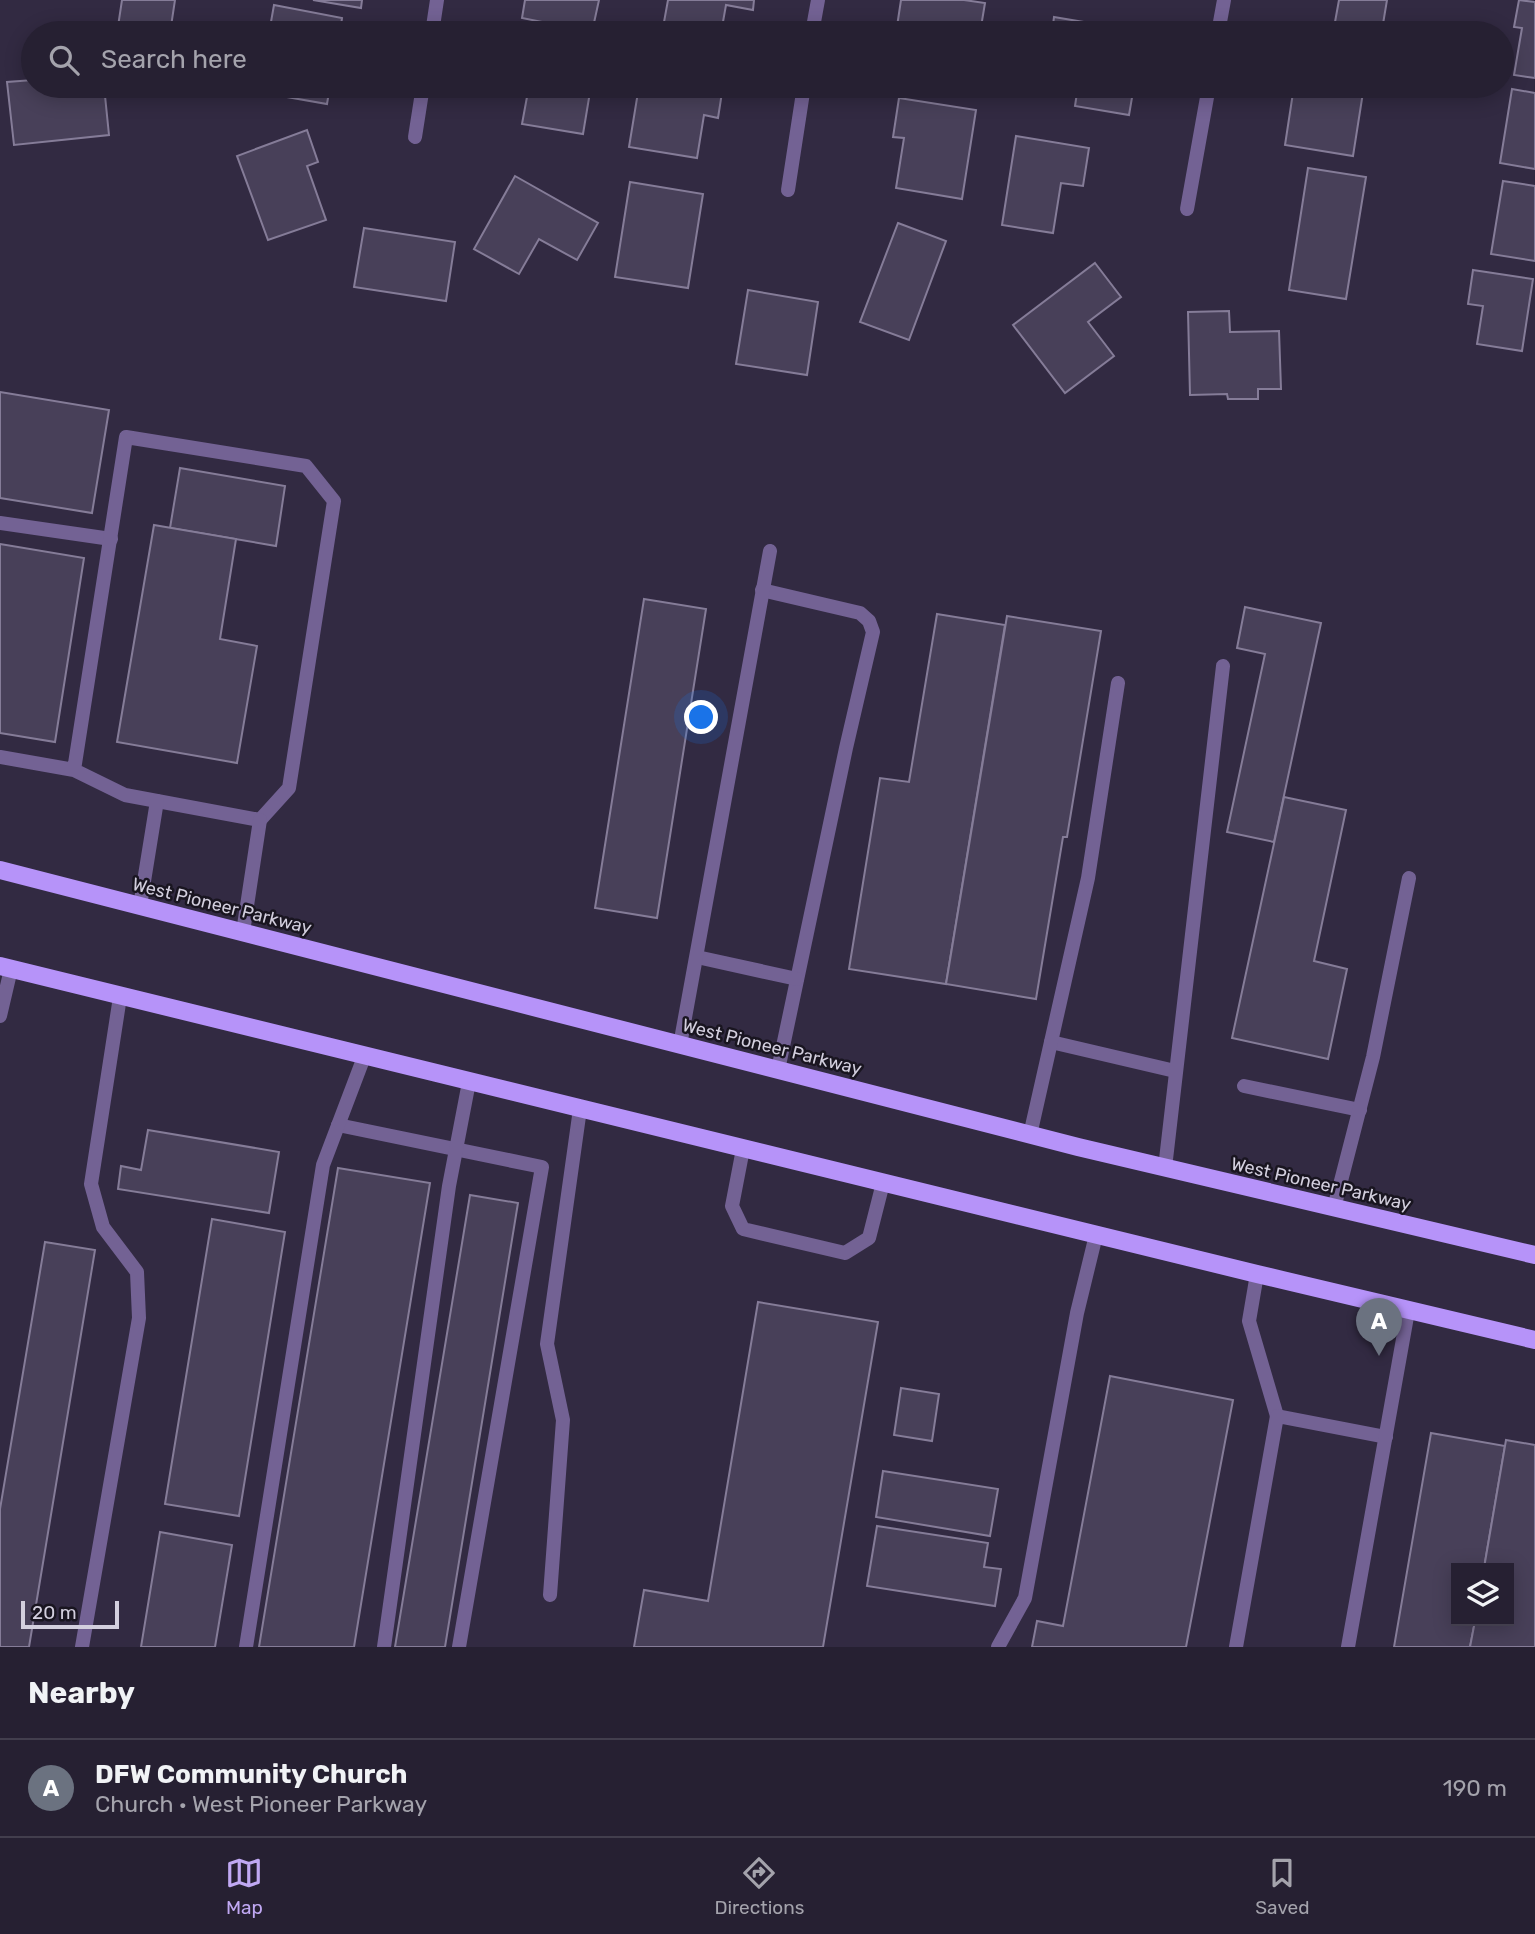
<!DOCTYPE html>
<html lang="en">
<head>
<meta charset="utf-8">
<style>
  :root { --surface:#262032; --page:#2e283a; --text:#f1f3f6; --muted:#a4a3ac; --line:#423e4d; --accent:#c0a8f3 }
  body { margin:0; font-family:Rubik,sans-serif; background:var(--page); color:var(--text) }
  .controls { position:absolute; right:21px; bottom:21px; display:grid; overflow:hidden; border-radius:0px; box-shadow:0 4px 18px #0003 }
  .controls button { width:63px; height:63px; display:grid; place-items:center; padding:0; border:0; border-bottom:2px solid var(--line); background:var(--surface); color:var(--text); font:35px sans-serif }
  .scale { position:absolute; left:21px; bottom:18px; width:98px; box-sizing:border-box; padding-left:7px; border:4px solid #d3cfde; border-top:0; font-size:19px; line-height:24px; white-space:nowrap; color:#d3cfde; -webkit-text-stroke:5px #191520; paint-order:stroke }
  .you { position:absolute; left:702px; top:718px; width:24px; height:24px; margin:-18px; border:5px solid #fff; border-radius:50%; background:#1a73e8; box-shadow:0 0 0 10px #1a73e833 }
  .badge { display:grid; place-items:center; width:46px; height:46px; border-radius:50%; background:var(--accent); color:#fff; font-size:23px; font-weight:700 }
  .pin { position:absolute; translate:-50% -58px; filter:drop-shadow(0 2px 4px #0008) }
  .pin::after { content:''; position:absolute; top:37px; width:24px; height:21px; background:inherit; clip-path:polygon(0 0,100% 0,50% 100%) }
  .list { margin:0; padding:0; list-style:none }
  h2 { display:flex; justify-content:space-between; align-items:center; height:91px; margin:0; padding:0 28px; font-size:30px }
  h2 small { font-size:23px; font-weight:400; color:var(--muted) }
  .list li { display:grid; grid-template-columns:46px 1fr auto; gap:21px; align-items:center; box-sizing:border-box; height:98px; padding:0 28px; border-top:2px solid var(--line) }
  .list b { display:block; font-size:26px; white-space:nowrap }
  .list p { margin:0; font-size:23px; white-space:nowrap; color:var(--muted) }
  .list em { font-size:23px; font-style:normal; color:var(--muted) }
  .icon { flex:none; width:38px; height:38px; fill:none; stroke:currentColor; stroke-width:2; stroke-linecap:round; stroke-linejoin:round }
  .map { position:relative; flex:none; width:1535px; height:1647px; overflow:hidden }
  .search { position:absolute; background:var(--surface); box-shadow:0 4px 18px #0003; left:21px; right:21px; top:21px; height:77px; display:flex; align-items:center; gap:18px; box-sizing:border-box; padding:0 24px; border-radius:38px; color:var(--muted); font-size:26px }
  .sheet { height:189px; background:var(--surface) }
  nav { display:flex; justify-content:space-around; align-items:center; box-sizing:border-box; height:98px; border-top:2px solid var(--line); background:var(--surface); font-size:19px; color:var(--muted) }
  nav a { display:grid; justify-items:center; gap:4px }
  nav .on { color:var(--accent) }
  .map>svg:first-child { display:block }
</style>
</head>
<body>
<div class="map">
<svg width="1535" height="1647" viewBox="0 0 1535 1647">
  <rect width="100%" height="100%" fill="#322a42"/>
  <g fill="#484059" stroke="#857c98" stroke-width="2">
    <polygon points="122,0 175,0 170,33 117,33"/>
    <polygon points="313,0 362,0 361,8"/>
    <polygon points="525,0 599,0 592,32 522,18"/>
    <polygon points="668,0 754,0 753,10 726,5 721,33 662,33"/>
    <polygon points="901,0 964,0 985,3 980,33 896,33"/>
    <polygon points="1339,0 1387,0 1382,30 1335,22"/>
    <polygon points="1519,0 1535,2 1535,78 1514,75 1522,28 1514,27"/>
    <polygon points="274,5 342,18 340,33 269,33"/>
    <polygon points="1054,17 1143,32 1142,33 1052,33"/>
    <polygon points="33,80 33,86 104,86 109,135 14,145 7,82"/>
    <polygon points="260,86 330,86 327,104 258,92"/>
    <polygon points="529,86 591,86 583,134 522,124"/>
    <polygon points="639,86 723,86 718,118 704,115 697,158 629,147"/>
    <polygon points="941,86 971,86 971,90"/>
    <polygon points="1078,86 1134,86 1129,115 1075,106"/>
    <polygon points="1294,86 1364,86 1353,156 1285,145"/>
    <polygon points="1512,89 1535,93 1535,169 1500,163"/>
    <polygon points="899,98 976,110 962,199 896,188 904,138 893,137"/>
    <polygon points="307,130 318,162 307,166 326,220 268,240 237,156"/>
    <polygon points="1016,136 1089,148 1083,186 1061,183 1053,233 1002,225"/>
    <polygon points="1308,168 1366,177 1346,299 1289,290"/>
    <polygon points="515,176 598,223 577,260 539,239 519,274 474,249"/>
    <polygon points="1503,181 1535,186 1535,261 1491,254"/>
    <polygon points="630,182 703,194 688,288 615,277"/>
    <polygon points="898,223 946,241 909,340 860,322"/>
    <polygon points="364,228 455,242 446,301 354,287"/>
    <polygon points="1095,263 1121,297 1088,322 1114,356 1065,393 1013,325"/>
    <polygon points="1473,270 1533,279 1522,351 1477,344 1483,306 1468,304"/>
    <polygon points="748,290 818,302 807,375 736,364"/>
    <polygon points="1229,311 1230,332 1279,331 1281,389 1258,389 1258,399 1228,399 1227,394 1190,395 1188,312"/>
    <polygon points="0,392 109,410 92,513 0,498"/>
    <polygon points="180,468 285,486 276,546 170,528"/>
    <polygon points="154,525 236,539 220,639 257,646 237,763 117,742"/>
    <polygon points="0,544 84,558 55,742 0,733"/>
    <polygon points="644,599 706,609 657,918 595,908"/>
    <polygon points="1245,607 1321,623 1274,842 1227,832 1265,654 1237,648"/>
    <polygon points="937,614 1005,625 946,984 849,969 880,778 909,782"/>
    <polygon points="1007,616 1101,631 1067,837 1063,837 1036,999 946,984"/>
    <polygon points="1284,797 1346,810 1314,961 1347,969 1328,1059 1232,1038"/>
    <polygon points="148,1130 279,1152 269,1213 118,1189 121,1166 141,1170"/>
    <polygon points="338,1168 430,1183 354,1647 259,1647"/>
    <polygon points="470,1195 518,1203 445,1647 395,1647"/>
    <polygon points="212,1219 285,1232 239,1516 165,1504"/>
    <polygon points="45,1242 95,1250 29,1647 0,1647 0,1509"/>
    <polygon points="758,1302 878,1322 823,1647 634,1647 644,1590 708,1601"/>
    <polygon points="1110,1376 1233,1400 1186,1647 1032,1647 1037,1621 1063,1626"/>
    <polygon points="901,1388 939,1394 932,1441 894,1435"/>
    <polygon points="1431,1433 1505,1446 1484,1568 1456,1568 1456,1621 1475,1621 1470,1647 1394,1647"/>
    <polygon points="1506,1440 1535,1445 1535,1647 1470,1647 1475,1621 1509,1621 1509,1568 1484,1568"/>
    <polygon points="883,1471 998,1489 990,1536 876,1517"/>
    <polygon points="877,1526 988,1543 984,1567 1001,1569 995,1606 867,1586"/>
    <polygon points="160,1532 232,1545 215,1647 141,1647"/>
  </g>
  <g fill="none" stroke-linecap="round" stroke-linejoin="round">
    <g stroke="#736294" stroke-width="14">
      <polyline points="0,523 111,539"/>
      <polyline points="762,590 860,613 869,621 873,632 846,748 778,1070"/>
      <polyline points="0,757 74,770 126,437 306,466 334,501 289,788 260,820 125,795 74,770"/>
      <polyline points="140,906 157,801"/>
      <polyline points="243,932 260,820"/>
      <polyline points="697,957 797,979"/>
      <polyline points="0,1016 11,969"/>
      <polyline points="1051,1042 1175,1071"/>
      <polyline points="680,1045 770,551"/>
      <polyline points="1244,1086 1360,1110"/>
      <polyline points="338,1125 542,1167 459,1647"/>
      <polyline points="1030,1135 1088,878 1118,683"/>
      <polyline points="743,1149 732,1206 743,1229 845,1253 869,1238 883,1183"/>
      <polyline points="1165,1168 1223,666"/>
      <polyline points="1334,1208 1373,1057 1409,878"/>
      <polyline points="1257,1274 1249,1321 1277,1416"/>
      <polyline points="550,1595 563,1420 547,1344 580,1109"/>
      <polyline points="82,1647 139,1318 137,1272 103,1227 91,1184 120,997"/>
      <polyline points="246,1647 323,1165 364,1057"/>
      <polyline points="384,1647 449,1186 469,1082"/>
      <polyline points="998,1647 1025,1598 1077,1313 1096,1235"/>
      <polyline points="1236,1647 1277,1416 1386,1437"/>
      <polyline points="1348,1647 1408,1311"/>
    </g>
    <g stroke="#736294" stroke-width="14">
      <polyline points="432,33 437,0"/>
      <polyline points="812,33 818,0"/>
      <polyline points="1218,33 1224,0"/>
      <polyline points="415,137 423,86"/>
      <polyline points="788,190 804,86"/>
      <polyline points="1187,209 1209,86"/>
    </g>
    <g stroke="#b693f9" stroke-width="18">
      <polyline points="0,870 1078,1147 1535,1255"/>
      <polyline points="0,966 1257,1274 1535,1340"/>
    </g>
  </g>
  <g text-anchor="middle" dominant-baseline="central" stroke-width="5" stroke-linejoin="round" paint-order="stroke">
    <g font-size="18" fill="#d3cfde" stroke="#191520">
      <text transform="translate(222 906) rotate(14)">West Pioneer Parkway</text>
      <text transform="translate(772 1047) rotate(14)">West Pioneer Parkway</text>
      <text transform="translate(1321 1184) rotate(13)">West Pioneer Parkway</text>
    </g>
  </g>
</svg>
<div class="controls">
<button><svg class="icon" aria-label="layers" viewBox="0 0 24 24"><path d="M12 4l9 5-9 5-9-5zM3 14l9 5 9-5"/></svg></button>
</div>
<div class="scale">20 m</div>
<div class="you"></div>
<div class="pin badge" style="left:1379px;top:1356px;background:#6b7280">A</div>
<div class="search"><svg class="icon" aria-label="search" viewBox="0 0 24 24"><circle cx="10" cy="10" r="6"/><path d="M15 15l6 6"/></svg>Search here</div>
</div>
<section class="sheet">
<h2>Nearby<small></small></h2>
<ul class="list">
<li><span class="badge" style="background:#6b7280">A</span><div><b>DFW Community Church</b><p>Church · West Pioneer Parkway</p></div><em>190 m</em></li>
</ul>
</section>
<nav>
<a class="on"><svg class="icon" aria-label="map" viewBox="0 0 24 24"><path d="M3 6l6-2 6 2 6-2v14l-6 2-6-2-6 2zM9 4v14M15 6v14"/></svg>Map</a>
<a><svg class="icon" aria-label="directions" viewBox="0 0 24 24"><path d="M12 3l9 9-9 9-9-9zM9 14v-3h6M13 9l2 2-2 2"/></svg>Directions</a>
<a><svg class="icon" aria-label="saved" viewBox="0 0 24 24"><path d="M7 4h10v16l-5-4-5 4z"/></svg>Saved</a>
</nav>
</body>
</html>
